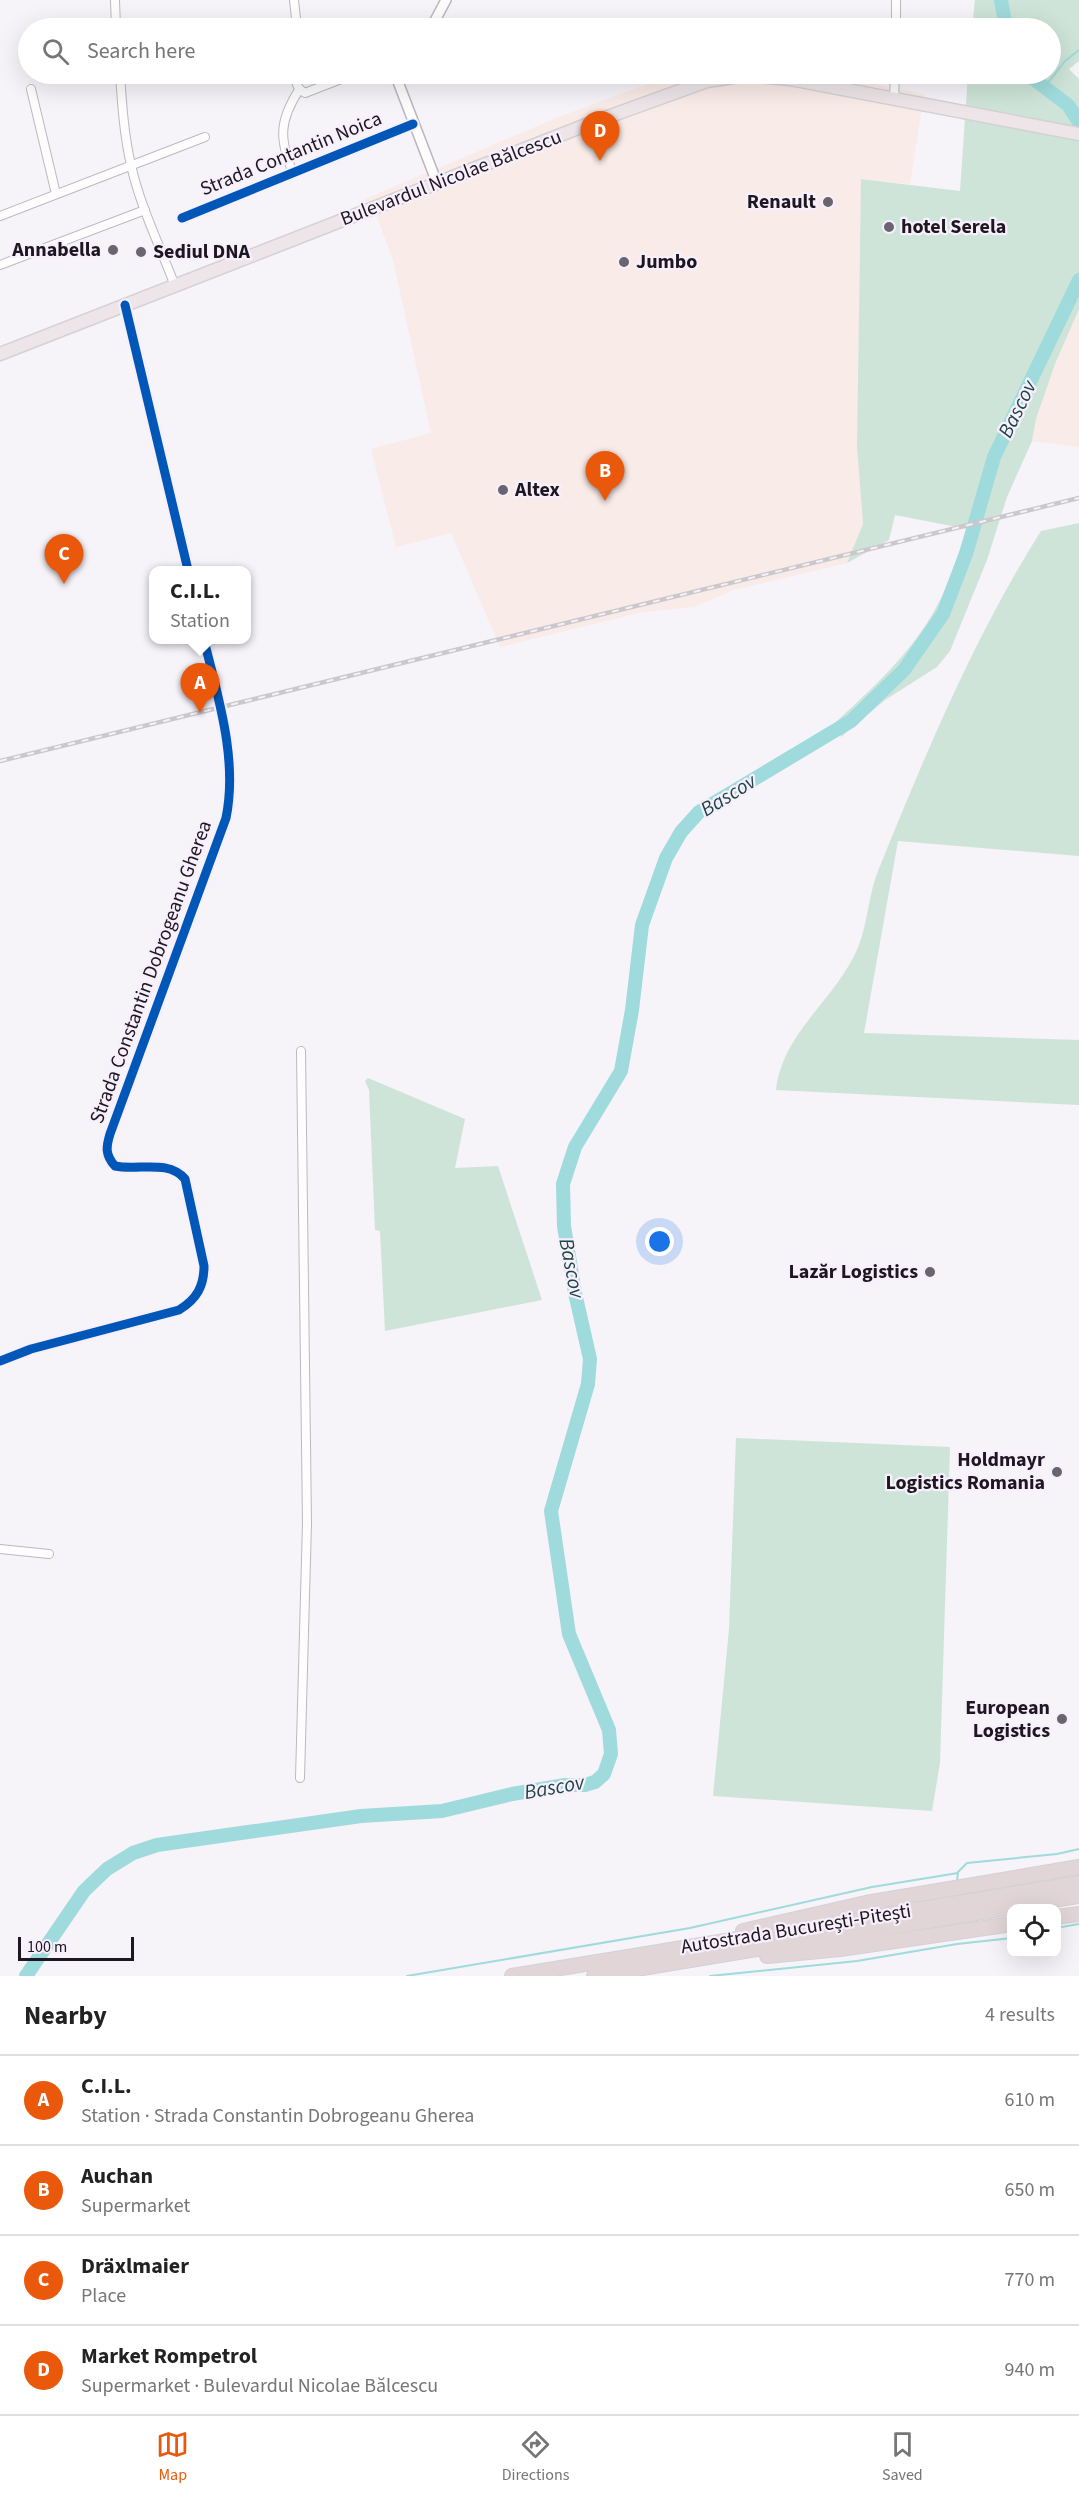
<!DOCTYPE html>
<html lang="en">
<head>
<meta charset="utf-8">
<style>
  :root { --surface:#fff; --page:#f2f2f2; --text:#222; --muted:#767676; --line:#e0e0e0; --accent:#ea580c }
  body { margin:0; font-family:"Source Sans 3",sans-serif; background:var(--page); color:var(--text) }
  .controls { position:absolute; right:18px; bottom:18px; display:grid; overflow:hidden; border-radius:12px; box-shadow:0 6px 24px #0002 }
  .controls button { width:54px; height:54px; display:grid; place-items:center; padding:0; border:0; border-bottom:2px solid var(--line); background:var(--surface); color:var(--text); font:30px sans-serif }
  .scale { position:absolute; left:18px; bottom:15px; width:116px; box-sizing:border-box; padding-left:6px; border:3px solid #1d1721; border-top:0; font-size:16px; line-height:21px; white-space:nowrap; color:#1d1721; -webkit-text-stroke:4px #f7f0fc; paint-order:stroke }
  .you { position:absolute; left:660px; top:1242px; width:21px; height:21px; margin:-15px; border:4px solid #fff; border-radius:50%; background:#1a73e8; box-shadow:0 0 0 9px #1a73e833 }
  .badge { display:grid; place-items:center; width:39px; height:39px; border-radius:50%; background:var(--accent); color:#fff; font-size:20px; font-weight:700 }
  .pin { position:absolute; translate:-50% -50px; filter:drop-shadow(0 2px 3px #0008) }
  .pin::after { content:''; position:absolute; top:32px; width:21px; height:18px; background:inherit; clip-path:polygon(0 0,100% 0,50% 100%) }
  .popup { position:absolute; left:149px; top:566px; width:102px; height:78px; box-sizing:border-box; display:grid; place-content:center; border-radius:12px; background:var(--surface); filter:drop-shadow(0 2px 4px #0005); font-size:20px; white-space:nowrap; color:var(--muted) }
  .popup b { font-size:22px; color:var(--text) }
  .popup::after { content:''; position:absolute; left:50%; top:100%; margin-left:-12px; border:12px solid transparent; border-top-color:var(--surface) }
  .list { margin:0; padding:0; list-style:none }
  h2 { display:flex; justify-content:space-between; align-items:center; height:78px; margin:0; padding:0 24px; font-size:26px }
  h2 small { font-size:20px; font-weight:400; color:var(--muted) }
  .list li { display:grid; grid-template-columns:39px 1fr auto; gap:18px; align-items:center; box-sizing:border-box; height:90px; padding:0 24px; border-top:2px solid var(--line) }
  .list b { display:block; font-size:22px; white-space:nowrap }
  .list p { margin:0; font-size:20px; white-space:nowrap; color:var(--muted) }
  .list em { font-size:20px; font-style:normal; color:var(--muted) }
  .icon { flex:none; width:33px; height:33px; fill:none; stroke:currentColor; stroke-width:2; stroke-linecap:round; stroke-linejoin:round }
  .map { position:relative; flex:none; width:1079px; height:1976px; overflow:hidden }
  .search { position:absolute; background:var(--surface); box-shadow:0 6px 24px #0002; left:18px; right:18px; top:18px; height:66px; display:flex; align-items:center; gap:15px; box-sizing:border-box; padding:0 21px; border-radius:33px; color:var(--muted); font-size:22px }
  .sheet { height:438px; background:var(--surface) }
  nav { display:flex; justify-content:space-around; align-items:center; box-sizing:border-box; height:84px; border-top:2px solid var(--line); background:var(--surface); font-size:16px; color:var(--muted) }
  nav a { display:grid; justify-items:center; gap:3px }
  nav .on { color:var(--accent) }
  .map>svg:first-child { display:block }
</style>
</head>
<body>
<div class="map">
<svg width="1079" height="1976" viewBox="0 0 1079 1976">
  <rect width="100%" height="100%" fill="#f6f3f9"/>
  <g fill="#f9ebe7">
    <polygon points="674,74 826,74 924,94 910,184 861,179 857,447 863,524 847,563 733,590 694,607 643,612 500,647 451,533 396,547 371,449 431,433 393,260 377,217 365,199 559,117"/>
    <polygon points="1079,309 1079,447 1032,441 1036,419 1055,364"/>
  </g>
  <g fill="#cee4d8">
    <path d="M975 0H1079V61L1069 69 1079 79V309L1055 364 1036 419 1032 441 1007 497 987 560 950 651 937 667 885 700 841 737 836 722C877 684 919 646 943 594 952 573 959 551 967 529L895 515 889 540 847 563 863 524 857 447 861 179 960 191 968 74H1050V28H972Z"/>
    <path d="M1079 523V856L898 841 864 1033 1079 1040V1105L776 1090C782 1036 829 1004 853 958 868 931 867 899 878 871 925 755 974 637 1041 531Z"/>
    <polygon points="368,1078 465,1119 455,1168 498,1166 542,1300 385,1331 380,1231 375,1230 369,1090 365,1081"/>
    <polygon points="736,1438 950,1447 940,1763 932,1811 713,1796 729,1629"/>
  </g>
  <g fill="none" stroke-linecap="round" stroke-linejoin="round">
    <g stroke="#9fdadc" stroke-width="2">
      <polyline points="1044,88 1065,61 1079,50"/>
      <polyline points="957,1882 958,1872 967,1863 1057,1854 1079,1849"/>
      <polyline points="1056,1928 1079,1924"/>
      <polyline points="407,1976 690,1928 872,1887 958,1873"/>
      <polyline points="710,1976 857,1961 957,1944 1012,1938"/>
    </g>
    <g stroke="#9fdadc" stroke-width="14">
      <polyline points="1001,0 1006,28"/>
      <polyline points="1027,74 1068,105 1079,122"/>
      <polyline points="26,1976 84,1891 107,1869 133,1853 157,1845 361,1816 442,1811 512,1794 565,1785 585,1785 595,1782 604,1774 611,1754 609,1730 569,1634 551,1511 588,1384 590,1359 575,1293 564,1226 563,1184 575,1147 621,1071 632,1010 642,925 666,858 681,832 699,812 851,721 904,670 943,614 966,554 994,457 1079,280"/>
    </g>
    <defs>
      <g id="minor">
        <polyline points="115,0 116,28"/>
        <polyline points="294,0 297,28"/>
        <polyline points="896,28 896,0"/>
        <path d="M120 74C122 104 124 135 131 165 140 206 160 246 175 286"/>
        <path d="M296 74C296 83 296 88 305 93L354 74"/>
        <polyline points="31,89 56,194"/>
        <polyline points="894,99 895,74"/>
        <path d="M293 173C279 139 279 121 299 90"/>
        <polyline points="0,216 205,137"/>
        <polyline points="182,218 413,124"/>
        <polyline points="0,265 145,210"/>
        <polyline points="125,305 188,570"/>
        <path d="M0 1361 31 1349 179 1310C197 1299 204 1286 204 1266L185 1179C168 1159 138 1171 115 1166 105 1155 106 1147 110 1134L226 818C238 760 218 697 204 640"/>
        <polyline points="0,1549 49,1554"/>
        <polyline points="300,1778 307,1523 301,1051"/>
      </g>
      <g id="tertiary">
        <polyline points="431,28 446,0"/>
        <polyline points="395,74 437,183"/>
      </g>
      <polyline id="primary" points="0,354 591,123 707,81 746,75 790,79 1079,134"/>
      <g id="motorway">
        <polyline points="1056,1917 1079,1914"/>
        <polyline points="743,1931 866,1903 1079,1867"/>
        <polyline points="767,1956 840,1949 1012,1924"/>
        <polyline points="512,1976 1079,1883"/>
        <polyline points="594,1976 1079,1896"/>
      </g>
    </defs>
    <use href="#minor" stroke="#bdb8c0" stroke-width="10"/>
    <use href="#tertiary" stroke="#bdb8c0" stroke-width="12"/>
    <use href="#primary" stroke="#d3d1d5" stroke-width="15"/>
    <use href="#motorway" stroke="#d3d1d5" stroke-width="16"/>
    <use href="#minor" stroke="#fefdfe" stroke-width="8"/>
    <use href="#tertiary" stroke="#fefdfe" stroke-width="9"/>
    <use href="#primary" stroke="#ede5e7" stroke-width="12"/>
    <use href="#motorway" stroke="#e1d5d8" stroke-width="14"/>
    <defs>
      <polyline id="rail" points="0,761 1079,498"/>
    </defs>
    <use href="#rail" stroke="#cac8cb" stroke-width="4.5"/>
    <use href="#rail" stroke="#f7f0fc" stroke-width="2" stroke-dasharray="7" stroke-linecap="butt"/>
    <defs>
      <g id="cycleway">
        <polyline points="182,218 413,124"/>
        <polyline points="125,305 188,570"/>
        <path d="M0 1361 31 1349 179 1310C197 1299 204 1286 204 1266L185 1179C168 1159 138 1171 115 1166 105 1155 106 1147 110 1134L226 818C238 760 218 697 204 640"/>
      </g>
    </defs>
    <use href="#cycleway" stroke="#f7f0fc" stroke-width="13"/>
    <use href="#cycleway" stroke="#0057b8" stroke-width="9"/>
  </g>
  <g fill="#69646d" stroke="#f7f0fc" stroke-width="2">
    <circle cx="828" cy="202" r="6"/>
    <circle cx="889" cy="227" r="6"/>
    <circle cx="113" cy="250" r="6"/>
    <circle cx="141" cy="252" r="6"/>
    <circle cx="624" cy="262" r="6"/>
    <circle cx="503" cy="490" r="6"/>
    <circle cx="930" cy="1272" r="6"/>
    <circle cx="1057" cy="1472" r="6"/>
    <circle cx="1062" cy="1719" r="6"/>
  </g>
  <g text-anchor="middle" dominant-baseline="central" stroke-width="4.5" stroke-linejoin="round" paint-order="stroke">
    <g font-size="20" fill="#1d1721" stroke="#f7f0fc">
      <text transform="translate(291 154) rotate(-22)">Strada Contantin Noica</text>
      <text transform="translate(451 178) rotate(-21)">Bulevardul Nicolae Bălcescu</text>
      <text transform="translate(151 972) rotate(-70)">Strada Constantin Dobrogeanu Gherea</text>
      <text transform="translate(796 1929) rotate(-9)">Autostrada București-Pitești</text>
    </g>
    <g font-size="20" font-weight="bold" fill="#1d1721" stroke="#f7f0fc" text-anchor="end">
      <text x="816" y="202">Renault</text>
      <text x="901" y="227" text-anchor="start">hotel Serela</text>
      <text x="101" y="250">Annabella</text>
      <text x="153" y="252" text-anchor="start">Sediul DNA</text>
      <text x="636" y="262" text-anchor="start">Jumbo</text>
      <text x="515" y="490" text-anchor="start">Altex</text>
      <text x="918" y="1272">Lazăr Logistics</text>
      <text x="1045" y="1460">Holdmayr<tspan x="1045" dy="23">Logistics Romania</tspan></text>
      <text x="1050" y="1708">European<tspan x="1050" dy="23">Logistics</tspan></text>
    </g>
    <g font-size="21" font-style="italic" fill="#1d4545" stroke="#f7f0fc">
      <text transform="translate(1017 409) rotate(-64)">Bascov</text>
      <text transform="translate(728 795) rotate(-32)">Bascov</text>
      <text transform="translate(572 1268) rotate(79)">Bascov</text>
      <text transform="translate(554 1787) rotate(-10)">Bascov</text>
    </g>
  </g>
</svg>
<div class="controls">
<button><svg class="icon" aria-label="locate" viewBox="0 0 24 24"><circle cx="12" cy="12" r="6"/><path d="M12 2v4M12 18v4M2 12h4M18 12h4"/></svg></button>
</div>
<div class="scale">100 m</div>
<div class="you"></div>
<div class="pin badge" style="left:200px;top:713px">A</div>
<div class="popup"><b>C.I.L.</b>Station</div>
<div class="pin badge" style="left:605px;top:501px">B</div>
<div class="pin badge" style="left:64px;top:584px">C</div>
<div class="pin badge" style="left:600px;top:161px">D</div>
<div class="search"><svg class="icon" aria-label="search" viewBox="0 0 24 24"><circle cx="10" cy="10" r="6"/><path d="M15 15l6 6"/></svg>Search here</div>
</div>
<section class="sheet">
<h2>Nearby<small>4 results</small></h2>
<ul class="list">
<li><span class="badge">A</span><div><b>C.I.L.</b><p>Station · Strada Constantin Dobrogeanu Gherea</p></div><em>610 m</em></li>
<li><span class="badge">B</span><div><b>Auchan</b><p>Supermarket</p></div><em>650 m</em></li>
<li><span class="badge">C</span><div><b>Dräxlmaier</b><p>Place</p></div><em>770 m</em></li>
<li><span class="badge">D</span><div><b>Market Rompetrol</b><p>Supermarket · Bulevardul Nicolae Bălcescu</p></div><em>940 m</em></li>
</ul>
</section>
<nav>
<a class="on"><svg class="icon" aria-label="map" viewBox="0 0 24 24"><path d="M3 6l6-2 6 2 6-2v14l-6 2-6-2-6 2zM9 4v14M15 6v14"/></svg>Map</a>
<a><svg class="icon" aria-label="directions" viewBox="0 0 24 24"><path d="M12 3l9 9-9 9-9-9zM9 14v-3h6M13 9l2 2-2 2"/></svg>Directions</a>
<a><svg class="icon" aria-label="saved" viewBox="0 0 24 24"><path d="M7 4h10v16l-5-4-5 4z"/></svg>Saved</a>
</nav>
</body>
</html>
